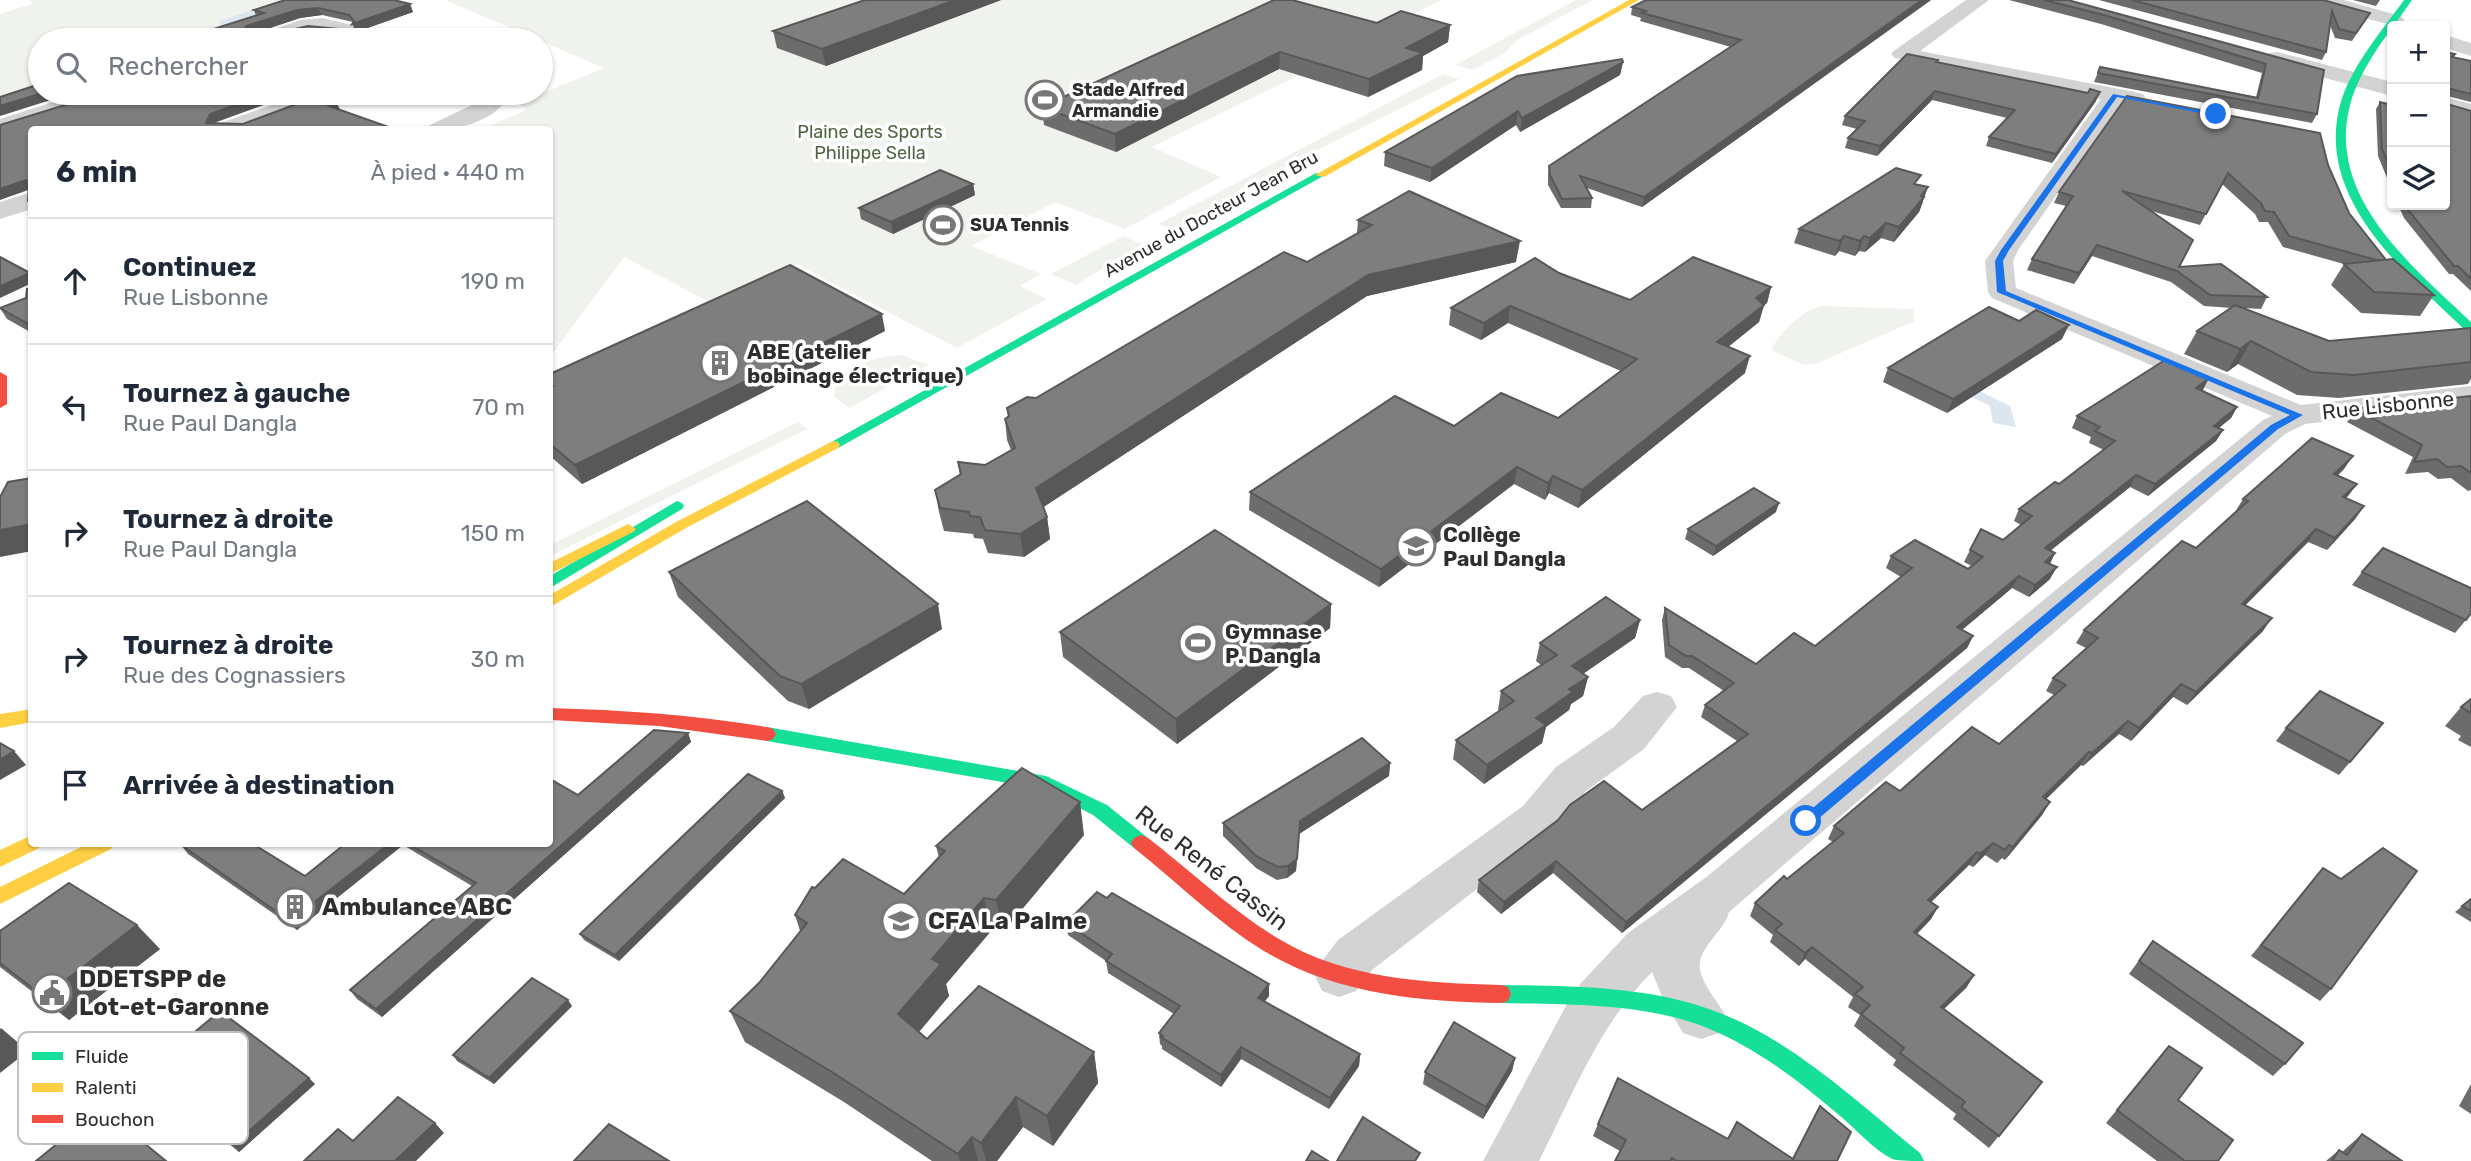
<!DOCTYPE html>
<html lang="fr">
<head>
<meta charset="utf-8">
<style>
  :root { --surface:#fff; --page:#f2f2f3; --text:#1f2937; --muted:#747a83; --line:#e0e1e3 }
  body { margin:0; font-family:Rubik,sans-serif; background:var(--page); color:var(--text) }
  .controls { position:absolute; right:21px; top:21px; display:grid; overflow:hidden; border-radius:7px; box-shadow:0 2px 5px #0004 }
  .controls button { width:63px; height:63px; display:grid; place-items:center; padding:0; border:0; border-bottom:2px solid var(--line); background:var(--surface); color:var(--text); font:35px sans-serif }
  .stop { position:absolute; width:21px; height:21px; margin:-16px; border:5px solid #1a73e8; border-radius:50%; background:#fff }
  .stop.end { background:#1a73e8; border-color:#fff; box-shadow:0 2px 7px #0008 }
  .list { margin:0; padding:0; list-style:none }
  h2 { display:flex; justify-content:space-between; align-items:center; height:91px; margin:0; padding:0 28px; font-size:30px }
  h2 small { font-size:23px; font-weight:400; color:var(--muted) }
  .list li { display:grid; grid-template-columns:46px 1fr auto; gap:21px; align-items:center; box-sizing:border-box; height:126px; padding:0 28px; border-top:2px solid var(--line) }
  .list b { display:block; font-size:26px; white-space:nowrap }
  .list p { margin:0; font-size:23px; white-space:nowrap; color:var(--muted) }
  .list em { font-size:23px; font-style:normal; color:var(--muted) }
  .icon { flex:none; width:38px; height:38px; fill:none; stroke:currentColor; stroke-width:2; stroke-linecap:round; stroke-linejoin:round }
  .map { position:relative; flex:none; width:2471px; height:1161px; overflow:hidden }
  .search { position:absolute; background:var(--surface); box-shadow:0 2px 5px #0004; left:28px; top:28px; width:525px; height:77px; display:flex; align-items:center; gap:18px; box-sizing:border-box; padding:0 24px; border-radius:38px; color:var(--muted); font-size:26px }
  .panel { position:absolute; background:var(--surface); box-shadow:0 2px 5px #0004; left:28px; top:126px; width:525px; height:721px; border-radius:7px }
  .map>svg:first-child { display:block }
</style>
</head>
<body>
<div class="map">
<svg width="2471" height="1161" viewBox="0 0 2471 1161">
  <rect width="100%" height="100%" fill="#fff"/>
  <g fill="#f0f3ed">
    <polygon points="30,0 310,0 186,40 40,40 40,87 0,100 0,14 32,4"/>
    <polygon points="445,0 1441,0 1366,38 1328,61 1152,147 1221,177 1125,229 1055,202 971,246 1041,274 1020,286 1047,299 957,348 798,265 711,303 624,257 550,357 550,130 483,129 526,110 519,103 604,68"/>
    <polygon points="1576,0 1593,0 1519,39 1503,54 1473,70 1455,65"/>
    <polygon points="1443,74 1459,79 1295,161 1171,230 1158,224"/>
    <polygon points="1123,236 1142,244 1076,285 1051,274"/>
    <path d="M1823 306 1913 309 1915 321 1818 363 1804 365 1773 351 1772 347C1782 331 1803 309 1823 306Z"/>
    <path d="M902 355 928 365 849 408 834 396C836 365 875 357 902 355Z"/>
    <polygon points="798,422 807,429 550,556 550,545"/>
  </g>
  <polygon fill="#dce6ee" points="1979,391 2010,406 2016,427 1993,423 1990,406 1970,396"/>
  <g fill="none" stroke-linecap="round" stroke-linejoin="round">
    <polyline stroke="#dce6ee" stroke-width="6" points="223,23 292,0"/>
    <g fill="#d3d3d3" fill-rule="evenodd">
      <path d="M1966 0H1989L1920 51 2135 92 2143 94 2146 99 2143 104 2135 106 2121 103 2018 250 2013 261 2016 288 2301 405 2471 386V404L2305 424 2285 434 1729 912C1724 933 1693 950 1701 974 1706 989 1719 1003 1726 1017L1719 1033 1701 1039 1683 1033 1664 1001 1652 972C1600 1023 1572 1096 1539 1161H1483L1567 1004 1581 983 1628 933 1705 878 2263 420 2272 416 1992 298 1988 292 1985 261 2101 99 1895 58 1891 54 1895 50Z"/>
      <polygon points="2311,0 2343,0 2401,16 2404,20 2401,24 2394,26 2314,4"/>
      <polygon points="322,18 352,25 355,29 352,33 345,35 311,31 277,40 249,40 252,36 301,20"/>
      <polygon points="2445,35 2471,43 2471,56 2445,48"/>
      <polygon points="2277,52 2392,82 2392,96 2269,63 2266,58 2269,53"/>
      <polygon points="81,93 113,93 110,98 0,134 0,119"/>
      <polygon points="305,93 336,93 333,98 246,130 212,130 215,125"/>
      <path d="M484 93H506L507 99C490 124 455 130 427 130L430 125 482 100Z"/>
      <polygon points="2445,97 2471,104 2471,118 2445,111"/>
      <polygon points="32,192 32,209 0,219 0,202"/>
      <polygon points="1657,692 1671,696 1677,707 1644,749 1586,791 1553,830 1372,970 1356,991 1339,997 1322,991 1315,976 1322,961 1338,940 1523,806 1556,767 1614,727 1643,696"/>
    </g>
    <g fill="#16e098" fill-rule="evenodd">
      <path d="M2404 0H2412C2390 32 2361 65 2350 105 2326 197 2412 266 2471 322V333L2467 332C2406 273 2315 200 2340 105 2351 66 2381 32 2404 0Z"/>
      <polygon points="1316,173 1325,175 838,448 828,448 826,445"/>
      <polygon points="677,501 682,503 684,506 682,509 550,588 550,576"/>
      <polygon points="767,727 1046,776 1107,805 1148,838 1151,843 1148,848 1141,851 1134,848 1093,815 1042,789 767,741 761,739 758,734 761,729"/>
      <path d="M1501 985C1568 986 1639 986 1703 1007 1787 1034 1853 1099 1920 1153L1924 1161C1915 1161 1900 1161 1892 1159 1873 1149 1856 1129 1839 1115 1803 1084 1764 1054 1721 1034 1655 1002 1572 1005 1501 1003L1494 1001 1491 994 1494 987Z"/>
    </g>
    <g fill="#ffcf43" fill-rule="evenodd">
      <polygon points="1629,0 1639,0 1324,177 1315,175"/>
      <polygon points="833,441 838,442 840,445 838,448 686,528 550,607 550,595 676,522"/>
      <polygon points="628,524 636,529 633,532 550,574 550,563"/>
      <polygon points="32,709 32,722 0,728 0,714"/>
      <polygon points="32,835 32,844 41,844 39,848 0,867 0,850"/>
      <polygon points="87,844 114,844 111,849 0,904 0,887"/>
    </g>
    <g fill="#f24e42" fill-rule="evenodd">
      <polygon points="0,372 7,376 7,404 0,408"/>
      <path d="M550 708C623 710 695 715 767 727L773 729 776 734 773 739 767 741 659 726 550 720Z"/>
      <path d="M1141 835 1148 838C1191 871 1232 911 1279 939 1345 979 1426 983 1501 985L1508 987 1511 994 1508 1001 1501 1003C1420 1002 1335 994 1264 951 1218 923 1177 882 1134 848L1131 843 1134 838Z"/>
    </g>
  </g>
  <g fill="#6c6c6c">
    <polygon points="863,0 1001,0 826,66 777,48 773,31"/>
    <polygon points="1646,0 1931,0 1642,207 1587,188 1592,198 1591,208 1561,208 1548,185 1548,175 1549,166 1731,47 1640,21 1641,18 1631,15 1632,7"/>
    <polygon points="2009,0 2068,0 2324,70 2317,114 2312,123 2094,82 2100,67 2256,97 2262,73 2101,24"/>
    <polygon points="2099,0 2323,0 2365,21 2352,41 2335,38 2330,25 2326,52 2322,60"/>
    <polygon points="2353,0 2380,0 2376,6"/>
    <polygon points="410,4 413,12 356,32 353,22 322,15 300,18 250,35 274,34 339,29 342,37 179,40 256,16 254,10"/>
    <polygon points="1377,23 1450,25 1448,42 1423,56 1422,70 1368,97 1279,69 1116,152 1044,125 1042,107"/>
    <polygon points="2445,52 2452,57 2471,61 2471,102 2447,96 2447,104 2471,111 2471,291 2453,274 2449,274 2404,218 2398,205 2445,205"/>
    <polygon points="1938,60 1937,62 2096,101 2052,163 1986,146 1989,137 2007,118 1932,100 1877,156 1845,148 1848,138 1857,129 1842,125 1845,116"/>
    <polygon points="1623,62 1620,75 1520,132 1516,125 1430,182 1384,166 1385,152"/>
    <polygon points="2127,96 2328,165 2349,213 2386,260 2434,295 2420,316 2361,313 2331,285 2344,264 2283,247 2268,222 2259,222 2255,214 2222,184 2200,225 2151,211 2179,267 2267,297 2261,309 2243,308 2329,341 2471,328 2471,379 2468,384 2339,398 2297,395 2238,364 2227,372 2184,354 2197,331 2232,308 2204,306 2171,282 2092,256 2074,284 2027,270 2032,259 2066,206 2054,203 2059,192"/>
    <polygon points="2392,97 2392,190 2378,156 2376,109 2380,102 2388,104"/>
    <polygon points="973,184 975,195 893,234 861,219 859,208"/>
    <polygon points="1918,185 1923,202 1919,212 1894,242 1881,238 1865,252 1859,251 1855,256 1839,251 1835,256 1794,243 1799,229"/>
    <polygon points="1358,220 1516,262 1367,296 1043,507 1047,517 1050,539 1024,557 988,553 983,539 974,538 973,534 944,531 939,512 935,490 960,475 958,462 985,465 1011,450 1007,440 1005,419 1008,416 1007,408 1036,398 1307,262 1357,233"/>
    <polygon points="1559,273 1630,300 1771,287 1767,303 1764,305 1759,322 1728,347 1745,373 1578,508 1549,493 1545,500 1514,484 1379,587 1249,510 1250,492 1454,426 1558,418 1621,371 1508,323 1481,340 1449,325 1451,308"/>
    <polygon points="32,291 32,333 7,319 0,308 26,298"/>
    <polygon points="885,331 582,484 550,456 550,374"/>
    <polygon points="2062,339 1947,413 1883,382 1888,368"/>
    <polygon points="2209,378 2201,391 2237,407 2231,418 2219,428 2223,430 2216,441 2148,496 2130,487 2050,550 2055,553 2050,564 2050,579 2029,597 2012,588 1962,630 1973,636 1967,648 1622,933 1553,873 1501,914 1477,892 1479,880 1642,810 1737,741 1701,717 1705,705 1724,691 1689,668 1682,668 1665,657 1662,620 1665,608 1756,664 1815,646 1901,577 1886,568 1891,556 1968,569 1972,566 1964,562 1970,550 2003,540 2021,525 2014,521 2019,509 2059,484 2104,450 2089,443 2091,437 2072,428 2077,416"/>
    <polygon points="2471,396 2471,490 2468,491 2451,478 2438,479 2428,472 2405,474 2413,457 2347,422 2355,409"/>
    <polygon points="2344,469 2338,475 2357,484 2346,498 2364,506 2355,519 2327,550 2308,542 2245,605 2263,631 2187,705 2173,697 2131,741 2119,734 2083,766 2081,765 2046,799 2050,802 2042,815 2005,860 2002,858 1997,863 1985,855 1973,867 1969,865 1931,902 1938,907 1931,919 1917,934 1974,975 1966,988 1944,1009 2042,1082 1989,1148 1953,1119 1956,1114 1893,1065 1896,1060 1854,1026 1860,1015 1848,1007 1853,997 1805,959 1799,966 1770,942 1773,935 1750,916 1755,903 1787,879 1833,842 1828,839 1834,826 1900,791 1999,744 2054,695 2046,691 2053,678 2086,648 2076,643 2084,630 2196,548 2235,512 2243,499"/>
    <polygon points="1776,512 1713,556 1685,539 1688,529"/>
    <polygon points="669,572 942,629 809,709 788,701 678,597"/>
    <polygon points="2362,572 2471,614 2455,633 2352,585"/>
    <polygon points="1331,604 1330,628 1177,744 1063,657 1060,632"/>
    <polygon points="1640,620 1635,638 1583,674 1588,677 1583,696 1571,704 1569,710 1546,727 1542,743 1484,784 1453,759 1456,740 1500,711 1498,710 1501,691 1541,665 1536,661 1540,643"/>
    <polygon points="2471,699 2471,747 2458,740 2461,736 2445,726 2461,707"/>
    <polygon points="2383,723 2339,775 2276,741 2286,728"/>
    <polygon points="688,733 691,742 382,1017 357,999 350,990 472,886 403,845 297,930 188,854 181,845 305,876 345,844 550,844 578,795"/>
    <polygon points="1390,763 1389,776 1299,834 1296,871 1287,878 1277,880 1256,868 1223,836 1223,823"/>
    <polygon points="782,791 785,798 619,961 584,940 580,934"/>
    <polygon points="1084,835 1003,932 991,931 946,984 949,996 919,1032 927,1039 1094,1052 1098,1083 1053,1146 1023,1127 997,1161 932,1161 844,1102 745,1042 730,1011 759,983 800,931 795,915 815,888 904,894 939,858 936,846"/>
    <polygon points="2323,868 2331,989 2320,1001 2251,956"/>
    <polygon points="2471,899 2471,922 2455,912"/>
    <polygon points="1066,923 1269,984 1269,996 1264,1002 1360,1054 1359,1066 1329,1109 1241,1059 1221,1087 1162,1049 1162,1046 1160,1044 1159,1033 1174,1014 1108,973 1106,961 1068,935"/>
    <polygon points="0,931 160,949 69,1020 0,967"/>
    <polygon points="2153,941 2285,1064 2273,1076 2129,974"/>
    <polygon points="572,1006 494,1084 457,1061 453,1055"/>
    <polygon points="2169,1046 2178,1100 2218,1161 2157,1161 2106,1123"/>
    <polygon points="1515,1058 1512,1071 1483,1119 1423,1084 1425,1072"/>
    <polygon points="143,1075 315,1084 239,1152"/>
    <polygon points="2471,1084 2471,1114 2459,1106"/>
    <polygon points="1820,1106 1837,1161 1615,1161 1620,1151 1593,1136 1598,1124 1728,1139 1792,1159"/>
    <polygon points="2362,1134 2402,1161 2326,1161 2339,1150 2342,1152"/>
  </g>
  <g fill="#585858">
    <polygon points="955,0 1001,0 826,66 822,49"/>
    <polygon points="1922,0 1931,0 1642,207 1644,197"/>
    <polygon points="410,4 413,12 356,32 352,24"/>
    <polygon points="318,8 322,15 300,18 250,34 246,40 243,32 246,26 297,10"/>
    <polygon points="1450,25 1448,42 1423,56 1422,70 1368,97 1369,79 1406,48"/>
    <polygon points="339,29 342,37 334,40 307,40"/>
    <polygon points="1280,52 1279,69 1116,152 1115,134"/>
    <polygon points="1623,62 1620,75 1520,132 1522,118"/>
    <polygon points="1935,91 1932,100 1877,156 1880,146"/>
    <polygon points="2100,92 2096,101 2052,163 2056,154"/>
    <polygon points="42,93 73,93 0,116 0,106"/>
    <polygon points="270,93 294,93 294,94 214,123 211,130 206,123 210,114"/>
    <polygon points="337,103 341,112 329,106"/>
    <polygon points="1518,111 1516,125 1430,182 1432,168"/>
    <polygon points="386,126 388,130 377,130"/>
    <polygon points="26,180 31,189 0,200 0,189"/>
    <polygon points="973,184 975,195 893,234 891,222"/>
    <polygon points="1928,187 1919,212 1894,242 1899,227"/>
    <polygon points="1886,223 1881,238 1865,252 1870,238"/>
    <polygon points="1844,236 1839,251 1835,256 1840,241"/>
    <polygon points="1864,236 1859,251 1855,256 1860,241"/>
    <polygon points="1520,241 1516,262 1367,296 1039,510 1036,488 1368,275"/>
    <polygon points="2097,245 2092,256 2074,284 2079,273"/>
    <polygon points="30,273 32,275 32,283 0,298 0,286"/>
    <polygon points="1771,287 1767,303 1764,305 1759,322 1713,359 1717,342 1756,298"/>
    <polygon points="1510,306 1508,323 1481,340 1484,323"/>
    <polygon points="882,314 885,331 582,484 575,465"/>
    <polygon points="2069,325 2062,339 1947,413 1953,399"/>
    <polygon points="2251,341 2238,364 2227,372 2240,349"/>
    <polygon points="1750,356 1745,373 1578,508 1582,490"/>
    <polygon points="2209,378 2203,390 2189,400 2196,388"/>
    <polygon points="2237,407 2231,418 2207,437 2214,426"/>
    <polygon points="2223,430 2216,441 2148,496 2155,484"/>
    <polygon points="2353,456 2344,469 2326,486 2334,474"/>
    <polygon points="1517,467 1514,484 1379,587 1381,569"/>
    <polygon points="2136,475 2130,487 2039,560 2045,548"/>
    <polygon points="1553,476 1549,493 1545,500 1548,483"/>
    <polygon points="2357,484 2348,496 2334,509 2343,497"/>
    <polygon points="1779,503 1776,512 1713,556 1716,546"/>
    <polygon points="2364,506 2355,519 2327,550 2335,538"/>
    <polygon points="1047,517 1050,539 1024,557 1020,534"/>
    <polygon points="32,524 32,551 0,557 0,530"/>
    <polygon points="2316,529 2308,542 2234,617 2242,604"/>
    <polygon points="2055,553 2049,565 2045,562"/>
    <polygon points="2057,567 2050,579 2029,597 2035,585"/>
    <polygon points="2019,576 2012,588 1951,639 1957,627"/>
    <polygon points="938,604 942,629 809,709 801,684"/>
    <polygon points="1331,604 1330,628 1177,744 1176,719"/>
    <polygon points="2272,618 2263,631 2187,705 2196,692"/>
    <polygon points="1640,620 1635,638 1568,684 1572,666"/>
    <polygon points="1973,636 1967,648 1622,933 1626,922"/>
    <polygon points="1588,677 1583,696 1571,704 1569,710 1546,727 1542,743 1484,784 1487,765 1536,718 1569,689"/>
    <polygon points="2181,684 2173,697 2131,741 2139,728"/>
    <polygon points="2128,721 2119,734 2083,766 2092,753"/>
    <polygon points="688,733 691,742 382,1017 376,1009"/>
    <polygon points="14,751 26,765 0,780 0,760"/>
    <polygon points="2089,752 2081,765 2035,810 2043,797"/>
    <polygon points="1390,763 1389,776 1299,834 1296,871 1287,878 1288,866 1300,821"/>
    <polygon points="782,791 785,798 619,961 615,955"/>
    <polygon points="1080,802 1084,835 1003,932 996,900"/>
    <polygon points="2050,802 2042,815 2005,860 2013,847"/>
    <polygon points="1993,843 1985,855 1973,867 1980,854"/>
    <polygon points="389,844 402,844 403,845 297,930 290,921"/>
    <polygon points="1977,852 1969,865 1921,912 1928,900"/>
    <polygon points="1556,861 1553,873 1501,914 1504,902"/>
    <polygon points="984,898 991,931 946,984 949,996 908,1045 898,1014 932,959"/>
    <polygon points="1938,907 1931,919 1907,944 1914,932"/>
    <polygon points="137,925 160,949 69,1020 44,997"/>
    <polygon points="1812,947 1805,959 1799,966 1805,953"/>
    <polygon points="1974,975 1966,988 1933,1019 1941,1007"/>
    <polygon points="1269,984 1269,996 1258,1010 1258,998"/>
    <polygon points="568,1000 572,1006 494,1084 489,1078"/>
    <polygon points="1,1028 28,1051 0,1073 0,1029"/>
    <polygon points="1241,1047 1241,1059 1221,1087 1221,1075"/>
    <polygon points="1094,1052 1098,1083 1053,1146 1047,1116"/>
    <polygon points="1360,1054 1359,1066 1329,1109 1330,1098"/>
    <polygon points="1515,1058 1512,1071 1483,1119 1486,1107"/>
    <polygon points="309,1078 315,1084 239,1152 233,1145"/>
    <polygon points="1016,1097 1023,1127 997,1161 986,1161 981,1143"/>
    <polygon points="435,1123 444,1133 416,1161 395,1161"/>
    <polygon points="972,1137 978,1161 960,1161 958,1154"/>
  </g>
  <g fill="#7e7e7e" stroke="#585858" stroke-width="2">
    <polygon points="285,0 394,0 410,4 352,24 354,21 349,15 318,8 297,10 246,26 243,32 245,35 274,34 308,26 339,29 307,40 179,40 264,13 254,10"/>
    <polygon points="865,0 955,0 822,49 773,31"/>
    <polygon points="1274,0 1292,0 1377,23 1401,11 1450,25 1406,48 1423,53 1369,79 1280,52 1115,134 1042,107"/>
    <polygon points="1646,0 1922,0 1644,197 1580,176 1592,198 1562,199 1550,175 1549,166 1741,40 1642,13 1646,11 1632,7"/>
    <polygon points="2044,0 2068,0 2324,70 2317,114 2098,73 2100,67 2258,98 2266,64 2104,15"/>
    <polygon points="2132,0 2323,0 2370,13 2356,33 2339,29 2332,11 2326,52"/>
    <polygon points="2445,52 2455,54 2452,57 2471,61 2471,94 2447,88 2447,104 2471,111 2471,279 2458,266 2454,266 2408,210 2406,205 2445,205"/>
    <polygon points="1907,54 1938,60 1936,62 2088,93 2090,89 2100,92 2056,154 1989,137 2015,110 1935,91 1880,146 1848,138 1865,121 1845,116"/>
    <polygon points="1622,59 1623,62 1522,118 1518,111 1432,168 1385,152 1517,76"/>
    <polygon points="40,84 40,93 42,93 0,106 0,97"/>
    <polygon points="104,93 270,93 210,114 206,123 243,124 318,96 337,103 329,106 386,126 377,130 32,130 32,203 28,201 29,183 26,180 0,189 0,125"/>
    <polygon points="2127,96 2320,133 2328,165 2349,213 2386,260 2380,261 2289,236 2274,212 2265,211 2261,203 2228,173 2206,214 2122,191 2193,240 2179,267 2221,264 2267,297 2210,295 2177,271 2097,245 2079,273 2032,259 2073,196 2059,192"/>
    <polygon points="2392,97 2392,172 2382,149 2380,102 2388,104"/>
    <polygon points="1896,168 1921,175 1914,184 1928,187 1921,196 1924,197 1899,227 1886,223 1870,238 1864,236 1860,241 1844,236 1840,241 1799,229"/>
    <polygon points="940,170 973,184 891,222 859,208"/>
    <polygon points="1409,191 1520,241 1368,275 1036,488 1047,517 1020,534 985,530 980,517 970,516 969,512 940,508 935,490 961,474 958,462 985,465 1015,448 1005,419 1009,416 1007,408 1027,397 1036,398 1284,252 1307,262 1372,225 1358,220"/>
    <polygon points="0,257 30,273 0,286"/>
    <polygon points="1693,257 1771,287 1756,298 1764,305 1717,342 1750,356 1582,490 1553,476 1548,483 1517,467 1381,569 1250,492 1395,396 1454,426 1501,393 1558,418 1637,359 1510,306 1484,323 1451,308 1535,258 1559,273 1630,300"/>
    <polygon points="2393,259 2434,295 2374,292 2344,264"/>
    <polygon points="790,265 882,314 575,465 550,444 550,387 553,386 550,383 550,374"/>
    <polygon points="27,289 32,291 32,326 0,308 26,298"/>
    <polygon points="2235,305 2329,341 2471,328 2471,362 2354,375 2311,372 2251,341 2240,349 2197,331"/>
    <polygon points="1989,307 2019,321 2036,310 2069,325 1953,399 1888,368"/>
    <polygon points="2165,360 2209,378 2196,388 2237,407 2214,426 2223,430 2155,484 2136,475 2045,548 2055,553 2045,562 2057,567 2035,585 2019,576 1957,627 1973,636 1626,922 1556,861 1504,902 1479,880 1558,820 1570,805 1604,781 1642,810 1748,734 1705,705 1734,683 1692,656 1686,656 1669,645 1665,608 1756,664 1794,633 1815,646 1912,568 1891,556 1915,540 1968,569 1983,557 1970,550 1981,529 2003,540 2032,516 2019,509 2055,482 2059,484 2115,441 2095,431 2100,427 2077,416"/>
    <polygon points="2471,396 2471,473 2461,466 2447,467 2437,459 2414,462 2422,445 2355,409"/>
    <polygon points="2312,438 2353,456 2334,474 2357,484 2343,497 2364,506 2335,538 2316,529 2242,604 2272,618 2196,692 2181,684 2139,728 2128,721 2092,753 2089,752 2043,797 2050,802 2013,847 2009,845 2005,850 1993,843 1980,854 1977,852 1928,900 1938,907 1914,932 1974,975 1941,1007 2042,1082 1999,1136 1961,1107 1965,1102 1900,1053 1904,1048 1861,1014 1870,1005 1855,994 1863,987 1812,947 1805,953 1775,930 1782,924 1755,903 1784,876 1787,879 1844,833 1834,826 1886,782 1900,791 1972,727 1999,744 2066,685 2053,678 2098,638 2084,630 2182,541 2196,548 2248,501 2243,499"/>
    <polygon points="32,478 32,524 0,530 0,497 8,482"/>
    <polygon points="1754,488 1779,503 1716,546 1688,529"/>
    <polygon points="807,501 938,604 801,684 780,676 669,572"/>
    <polygon points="1215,530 1331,604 1176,719 1060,632"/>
    <polygon points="2383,548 2471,588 2471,613 2466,620 2362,572"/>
    <polygon points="1606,597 1640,620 1572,666 1588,677 1569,689 1573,692 1536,718 1546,725 1487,765 1456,740 1514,701 1501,691 1557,655 1540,643"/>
    <polygon points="2320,691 2383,723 2350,762 2286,728"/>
    <polygon points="2471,699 2471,713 2461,707"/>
    <polygon points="654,730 688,733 376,1009 350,990 476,883 409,844 550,844 550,779 578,795"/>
    <polygon points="1362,738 1390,763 1300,821 1297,859 1288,866 1278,867 1256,856 1223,823"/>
    <polygon points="0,743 14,751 0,760"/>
    <polygon points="1022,768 1080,802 996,900 984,898 932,959 941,964 898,1014 927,1039 979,986 1094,1052 1047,1116 1016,1097 981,1143 972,1137 958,1154 832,1072 730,1011 759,983 807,923 795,915 812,887 815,888 843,859 904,894 945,851 936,846"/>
    <polygon points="748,774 782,791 615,955 580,934"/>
    <polygon points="183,844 253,844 305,876 345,844 389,844 290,921 181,845"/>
    <polygon points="2383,848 2417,871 2331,989 2261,945 2323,868 2341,879"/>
    <polygon points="69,883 137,925 44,997 0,963 0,931"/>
    <polygon points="1097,892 1107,898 1112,893 1269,984 1258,998 1360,1054 1330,1098 1241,1047 1221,1075 1161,1037 1163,1036 1159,1033 1180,1006 1106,961 1112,954 1066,923"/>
    <polygon points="2471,899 2471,911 2462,906"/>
    <polygon points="2153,941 2303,1043 2285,1064 2139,961"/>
    <polygon points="532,978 568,1000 489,1078 453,1055"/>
    <polygon points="220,1011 309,1078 233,1145 143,1075"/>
    <polygon points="1454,1022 1515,1058 1486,1107 1425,1072"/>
    <polygon points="2169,1046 2202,1068 2178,1100 2233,1140 2218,1161 2185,1161 2117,1110"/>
    <polygon points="1618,1078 1728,1139 1737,1122 1793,1159 1820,1106 1851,1132 1837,1161 1677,1161 1672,1158 1670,1161 1615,1161 1626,1140 1598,1124"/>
    <polygon points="398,1097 435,1123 395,1161 304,1161 338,1129 353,1141"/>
    <polygon points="101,1108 166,1161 36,1161"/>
    <polygon points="1363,1117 1420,1153 1415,1161 1337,1161"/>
    <polygon points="609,1124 669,1161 574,1161"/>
    <polygon points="2362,1134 2402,1161 2332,1161 2339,1150 2347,1155"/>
    <polygon points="1312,1151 1328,1161 1306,1161"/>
  </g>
  <polygon fill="#1a73e8" points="2113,94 2219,114 2216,116 2117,97 2009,250 2003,261 2006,291 2303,415 2278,429 1811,825 1802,825 1802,817 2271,425 2290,415 1997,292 1995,261 2001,250"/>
  <defs>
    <symbol id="stadium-ring" viewBox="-11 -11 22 22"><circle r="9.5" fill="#fff" stroke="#777" stroke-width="1.5"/><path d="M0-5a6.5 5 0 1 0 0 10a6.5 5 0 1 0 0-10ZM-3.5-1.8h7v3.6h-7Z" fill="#777"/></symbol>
    <symbol id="building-ring" viewBox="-11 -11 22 22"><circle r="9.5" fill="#fff" stroke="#777" stroke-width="1.5"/><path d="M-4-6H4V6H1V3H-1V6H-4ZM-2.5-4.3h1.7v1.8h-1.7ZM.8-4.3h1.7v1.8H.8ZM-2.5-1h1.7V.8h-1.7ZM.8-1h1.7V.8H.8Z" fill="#777"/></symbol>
    <symbol id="school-ring" viewBox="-11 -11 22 22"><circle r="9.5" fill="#fff" stroke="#777" stroke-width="1.5"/><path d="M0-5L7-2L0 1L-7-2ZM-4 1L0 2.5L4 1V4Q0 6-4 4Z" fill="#777"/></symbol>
    <symbol id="civic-ring" viewBox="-11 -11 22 22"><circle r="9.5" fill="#fff" stroke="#777" stroke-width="1.5"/><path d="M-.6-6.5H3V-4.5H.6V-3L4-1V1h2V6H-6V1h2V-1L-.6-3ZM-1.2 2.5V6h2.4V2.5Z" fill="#777"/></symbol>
  </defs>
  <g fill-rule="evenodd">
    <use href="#stadium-ring" x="1023" y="78" width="44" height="44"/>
    <use href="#stadium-ring" x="921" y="203" width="44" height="44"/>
    <use href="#building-ring" x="698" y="341" width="44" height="44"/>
    <use href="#school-ring" x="1394" y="524" width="44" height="44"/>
    <use href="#stadium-ring" x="1176" y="621" width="44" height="44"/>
    <use href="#building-ring" x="273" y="885" width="44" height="44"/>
    <use href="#school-ring" x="879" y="899" width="44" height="44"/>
    <use href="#civic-ring" x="30" y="971" width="44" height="44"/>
  </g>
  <g text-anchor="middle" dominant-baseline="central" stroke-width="7" stroke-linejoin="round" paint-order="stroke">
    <g font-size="18" font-weight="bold" fill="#2e2e2e" stroke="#fff" text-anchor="start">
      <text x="1072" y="90">Stade Alfred<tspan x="1072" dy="21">Armandie</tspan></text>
      <text x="970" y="225">SUA Tennis</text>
    </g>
    <g font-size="18" fill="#4f6541" stroke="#fff">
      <text x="870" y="132">Plaine des Sports<tspan x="870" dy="21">Philippe Sella</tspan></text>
    </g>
    <g font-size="18" fill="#2e2e2e" stroke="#fff">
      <text transform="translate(1211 214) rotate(-29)">Avenue du Docteur Jean Bru</text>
    </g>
    <g font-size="21" font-weight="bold" fill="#2e2e2e" stroke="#fff" text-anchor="start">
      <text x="747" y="351">ABE (atelier<tspan x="747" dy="24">bobinage électrique)</tspan></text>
      <text x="1443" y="534">Collège<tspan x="1443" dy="24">Paul Dangla</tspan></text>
      <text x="1225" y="631">Gymnase<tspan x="1225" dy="24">P. Dangla</tspan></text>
    </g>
    <g font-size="21" fill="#2e2e2e" stroke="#fff">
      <text transform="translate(2388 405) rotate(-6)">Rue Lisbonne</text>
    </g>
    <g font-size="24" fill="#2e2e2e" stroke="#fff">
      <text transform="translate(1212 868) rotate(38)">Rue René Cassin</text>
    </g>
    <g font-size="24" font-weight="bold" fill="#2e2e2e" stroke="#fff" text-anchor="start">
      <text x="322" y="907">Ambulance ABC</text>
      <text x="928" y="921">CFA La Palme</text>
      <text x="79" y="979">DDETSPP de<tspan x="79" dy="28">Lot-et-Garonne</tspan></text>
    </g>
  </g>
  <rect x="18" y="1032" width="230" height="112" rx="10" fill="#fff" stroke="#c0c0c0" stroke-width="2"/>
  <rect x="32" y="1052" width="31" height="8" fill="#16e098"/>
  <rect x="32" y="1083" width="31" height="9" fill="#ffcf43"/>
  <rect x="32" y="1115" width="31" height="8" fill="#f24e42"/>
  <g font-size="19" fill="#2e2e2e">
    <text x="75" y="1063">Fluide</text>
    <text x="75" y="1094">Ralenti</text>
    <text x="75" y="1126">Bouchon</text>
  </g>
</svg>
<div class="controls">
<button>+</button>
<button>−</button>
<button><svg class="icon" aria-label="layers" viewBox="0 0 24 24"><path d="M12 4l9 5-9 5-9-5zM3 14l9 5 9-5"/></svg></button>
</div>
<div class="stop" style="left:1806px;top:821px"></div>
<div class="stop end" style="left:2216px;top:114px"></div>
<div class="search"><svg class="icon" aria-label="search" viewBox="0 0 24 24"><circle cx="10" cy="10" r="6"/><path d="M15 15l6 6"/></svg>Rechercher</div>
<section class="panel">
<h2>6 min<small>À pied · 440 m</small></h2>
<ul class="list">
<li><svg class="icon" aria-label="ahead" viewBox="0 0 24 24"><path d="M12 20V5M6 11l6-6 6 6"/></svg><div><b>Continuez</b><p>Rue Lisbonne</p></div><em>190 m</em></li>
<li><svg class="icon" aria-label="left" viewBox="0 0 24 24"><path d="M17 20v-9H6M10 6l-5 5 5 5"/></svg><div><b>Tournez à gauche</b><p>Rue Paul Dangla</p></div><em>70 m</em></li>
<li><svg class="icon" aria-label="right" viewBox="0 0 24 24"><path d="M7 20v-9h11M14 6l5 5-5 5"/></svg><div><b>Tournez à droite</b><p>Rue Paul Dangla</p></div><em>150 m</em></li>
<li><svg class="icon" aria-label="right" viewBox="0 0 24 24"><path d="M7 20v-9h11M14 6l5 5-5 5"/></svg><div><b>Tournez à droite</b><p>Rue des Cognassiers</p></div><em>30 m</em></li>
<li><svg class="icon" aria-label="arrive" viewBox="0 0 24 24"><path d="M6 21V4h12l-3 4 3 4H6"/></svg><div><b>Arrivée à destination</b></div></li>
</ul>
</section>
</div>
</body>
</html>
